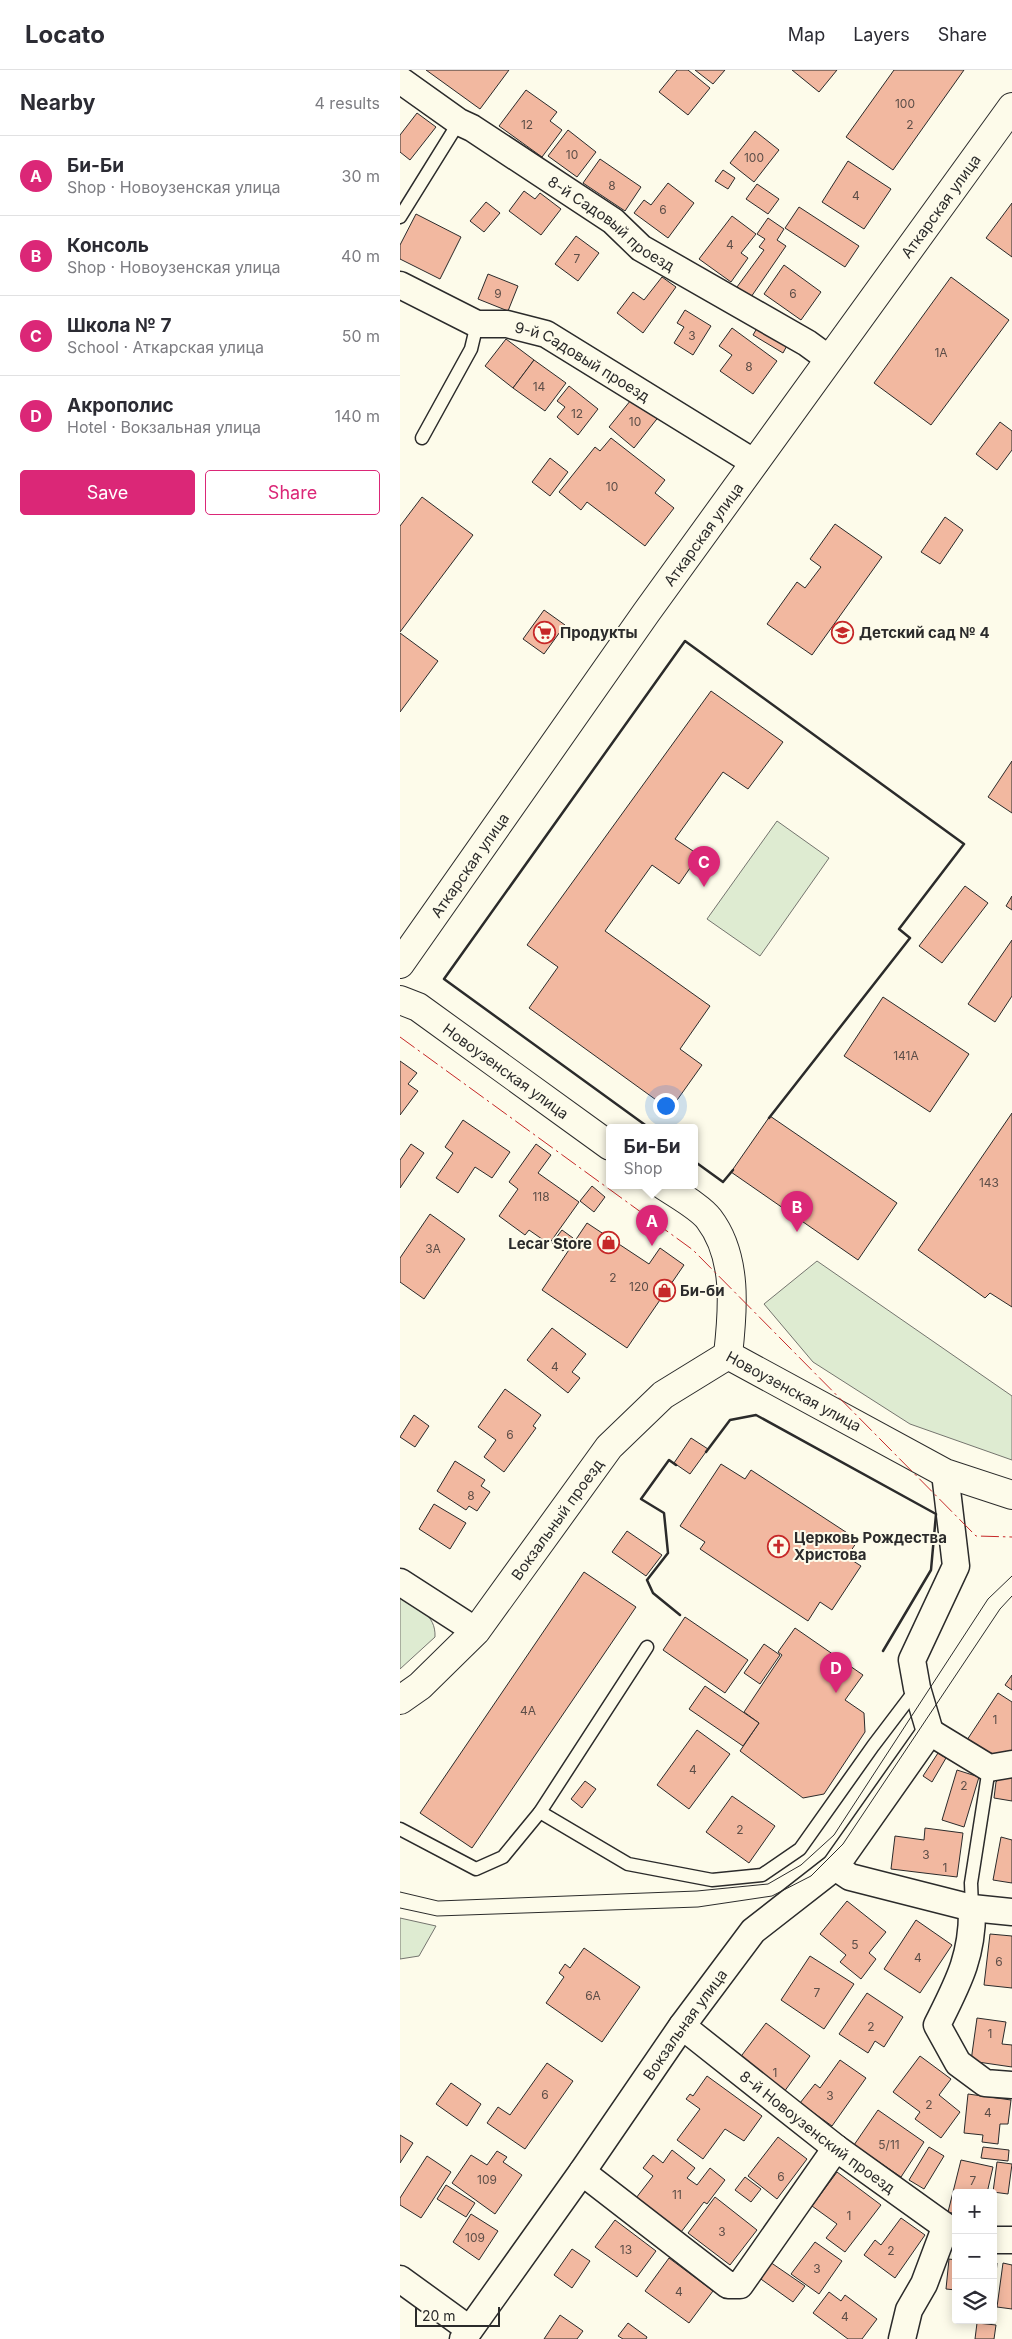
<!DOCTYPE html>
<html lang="en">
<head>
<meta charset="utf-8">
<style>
  :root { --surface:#fff; --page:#f7f7f7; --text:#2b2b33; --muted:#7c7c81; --line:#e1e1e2; --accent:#db2777 }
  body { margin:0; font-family:Inter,sans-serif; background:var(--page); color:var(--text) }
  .controls { position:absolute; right:15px; bottom:15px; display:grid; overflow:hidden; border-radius:5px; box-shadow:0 2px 12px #0003 }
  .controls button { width:45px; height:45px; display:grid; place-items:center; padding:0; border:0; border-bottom:1px solid var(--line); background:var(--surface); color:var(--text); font:25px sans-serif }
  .scale { position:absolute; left:15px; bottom:12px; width:85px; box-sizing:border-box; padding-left:5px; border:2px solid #2b2b2b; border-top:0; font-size:14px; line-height:18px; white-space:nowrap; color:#2b2b2b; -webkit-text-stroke:4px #fdfbea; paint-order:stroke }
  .you { position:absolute; left:265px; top:1035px; width:18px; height:18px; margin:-12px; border:4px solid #fff; border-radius:50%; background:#1a73e8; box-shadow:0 0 0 8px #1a73e833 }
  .badge { display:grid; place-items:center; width:32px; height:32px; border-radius:50%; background:var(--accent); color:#fff; font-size:16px; font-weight:700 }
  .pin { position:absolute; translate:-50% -41px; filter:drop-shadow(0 1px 2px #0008) }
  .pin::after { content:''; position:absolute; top:26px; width:18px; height:15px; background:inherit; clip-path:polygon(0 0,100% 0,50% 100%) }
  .popup { position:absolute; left:206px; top:1054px; width:92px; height:65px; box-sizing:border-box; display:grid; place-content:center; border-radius:5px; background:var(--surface); filter:drop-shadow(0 1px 4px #0005); font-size:16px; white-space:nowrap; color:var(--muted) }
  .popup b { font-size:19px; color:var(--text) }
  .popup::after { content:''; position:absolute; left:50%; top:100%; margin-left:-10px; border:10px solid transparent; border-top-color:var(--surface) }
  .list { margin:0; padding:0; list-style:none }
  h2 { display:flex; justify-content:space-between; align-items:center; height:65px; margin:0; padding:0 20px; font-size:21px }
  h2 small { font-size:16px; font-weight:400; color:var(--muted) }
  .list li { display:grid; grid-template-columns:32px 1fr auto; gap:15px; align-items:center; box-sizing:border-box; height:80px; padding:0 20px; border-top:1px solid var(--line) }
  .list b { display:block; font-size:19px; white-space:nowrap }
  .list p { margin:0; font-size:16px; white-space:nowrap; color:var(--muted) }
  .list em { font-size:16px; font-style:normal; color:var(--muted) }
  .actions { display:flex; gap:10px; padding:15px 20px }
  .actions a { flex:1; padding:11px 0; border:1px solid var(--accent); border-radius:5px; text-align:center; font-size:18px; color:var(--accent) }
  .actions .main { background:var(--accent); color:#fff }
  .icon { flex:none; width:28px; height:28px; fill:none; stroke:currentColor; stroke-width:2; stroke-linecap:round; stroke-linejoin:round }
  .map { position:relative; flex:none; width:612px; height:2269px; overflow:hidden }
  header { display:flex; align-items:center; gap:30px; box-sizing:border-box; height:70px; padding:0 25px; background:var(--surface); border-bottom:1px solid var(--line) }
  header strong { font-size:24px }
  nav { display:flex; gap:28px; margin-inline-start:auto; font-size:18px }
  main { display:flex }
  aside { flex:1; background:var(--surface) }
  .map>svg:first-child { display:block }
</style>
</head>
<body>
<header>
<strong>Locato</strong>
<nav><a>Map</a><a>Layers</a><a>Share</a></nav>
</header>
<main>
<aside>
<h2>Nearby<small>4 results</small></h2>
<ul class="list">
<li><span class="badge">A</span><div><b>Би-Би</b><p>Shop · Новоузенская улица</p></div><em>30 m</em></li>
<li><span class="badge">B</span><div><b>Консоль</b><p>Shop · Новоузенская улица</p></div><em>40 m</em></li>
<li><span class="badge">C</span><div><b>Школа № 7</b><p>School · Аткарская улица</p></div><em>50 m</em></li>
<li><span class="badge">D</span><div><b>Акрополис</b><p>Hotel · Вокзальная улица</p></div><em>140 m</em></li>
</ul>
<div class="actions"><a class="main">Save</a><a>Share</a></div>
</aside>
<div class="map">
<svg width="612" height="2269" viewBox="0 0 612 2269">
  <rect width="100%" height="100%" fill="#fdfbea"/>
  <g fill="#deebd1" stroke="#74746e">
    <polygon points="377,751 429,788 360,886 307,849"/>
    <polygon points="417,1191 612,1326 612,1390 510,1354 413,1292 364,1234"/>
    <path d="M0 1527C17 1538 36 1544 35 1567L0 1599Z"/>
    <polygon points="0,1848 36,1856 19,1886 0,1889"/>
  </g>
  <g fill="#f2b8a0" stroke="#2b2b2b">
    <polygon points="26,0 109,0 80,39"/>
    <polygon points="277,0 288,0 310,18 288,45 259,22"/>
    <polygon points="295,0 325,0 313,14"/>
    <polygon points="392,0 437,0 419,22"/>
    <polygon points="494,0 564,0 493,100 446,67"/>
    <polygon points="126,20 157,42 150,51 162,60 142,87 99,56"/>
    <polygon points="17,43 36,57 10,90 0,82 0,65"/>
    <polygon points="168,60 196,82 177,107 148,86"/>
    <polygon points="355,61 379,80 354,112 330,93"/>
    <polygon points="200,89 241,117 225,141 183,113"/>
    <polygon points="448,91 491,119 464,159 422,132"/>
    <polygon points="323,100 335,108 328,119 315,111"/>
    <polygon points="268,113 294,133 268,168 234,143 244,130 251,135"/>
    <polygon points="357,114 379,129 368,144 346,129"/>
    <polygon points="124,121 135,129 140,123 161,139 141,165 109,141"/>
    <polygon points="86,132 100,143 84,162 70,151"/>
    <polygon points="612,133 612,187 586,168"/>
    <polygon points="399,137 459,176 445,197 385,158"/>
    <polygon points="16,144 61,167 40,209 0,189 0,175"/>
    <polygon points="332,146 356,164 341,183 348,188 331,212 299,189"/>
    <polygon points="368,148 384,159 377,170 386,176 351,227 337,217 364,180 359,177 365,169 357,164"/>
    <polygon points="176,166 199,183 178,211 155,194"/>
    <polygon points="384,195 421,222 401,250 364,224"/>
    <polygon points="88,204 118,216 108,241 78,229"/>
    <polygon points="262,207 276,217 243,263 217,243 233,222 244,230"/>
    <polygon points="551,207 609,250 531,355 474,313"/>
    <polygon points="285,240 311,256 293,285 274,273 284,257 277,253"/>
    <polygon points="360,253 390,270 383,283 353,265"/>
    <polygon points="332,258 377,291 353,324 320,301 332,285 319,276"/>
    <polygon points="106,269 134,290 113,318 85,296"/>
    <polygon points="134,290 166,313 145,341 113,318"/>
    <polygon points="169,316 198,339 178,365 157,347 165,337 157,331"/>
    <polygon points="235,325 260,345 234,378 209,357"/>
    <polygon points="600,352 612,361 612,380 597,400 576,384"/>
    <polygon points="211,368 265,410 255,423 274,438 245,476 187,432 181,440 159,422 195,377 200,381"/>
    <polygon points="150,388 168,402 150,426 132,412"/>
    <polygon points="22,427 73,465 0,562 0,456"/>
    <polygon points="545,447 563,460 540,494 521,482"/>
    <polygon points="435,454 482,487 412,585 367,554 397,512 405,518 421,497 410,489"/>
    <polygon points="144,540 165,555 144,584 123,569"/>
    <polygon points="0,563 38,591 0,642"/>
    <polygon points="311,621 383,672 348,719 323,702 275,769 299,785 279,814 252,795 205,861 310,936 280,979 302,995 270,1040 129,938 158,897 127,875"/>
    <polygon points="612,691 612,743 588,727"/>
    <polygon points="565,816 588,833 542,893 519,876"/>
    <polygon points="612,826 612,840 606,836"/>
    <polygon points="612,870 612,926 595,952 568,934"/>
    <polygon points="483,927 569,984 530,1042 444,986"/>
    <polygon points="0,991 17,1003 8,1014 18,1021 0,1045"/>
    <polygon points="612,1043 612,1237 590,1223 585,1228 518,1180"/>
    <polygon points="370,1046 497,1133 458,1190 331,1102"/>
    <polygon points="63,1050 110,1082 92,1108 75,1097 58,1123 36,1108 53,1083 45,1077"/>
    <polygon points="11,1074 24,1083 0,1118 0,1090"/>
    <polygon points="136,1074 151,1085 138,1103 179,1132 149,1174 129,1160 125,1165 99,1146 118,1119 109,1112"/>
    <polygon points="192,1116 205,1127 194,1142 180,1131"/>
    <polygon points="30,1144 65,1169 24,1229 0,1212 0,1188"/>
    <polygon points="187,1153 249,1194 260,1178 284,1195 227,1278 142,1220"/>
    <polygon points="162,1160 173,1168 163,1181 152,1173"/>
    <polygon points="152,1258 186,1284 172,1302 180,1308 168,1323 127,1290"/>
    <polygon points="105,1319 141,1345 133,1356 136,1358 104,1402 84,1387 96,1370 78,1357"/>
    <polygon points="14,1345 29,1356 15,1377 0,1367"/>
    <polygon points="291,1368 308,1379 290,1404 274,1393"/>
    <polygon points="55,1391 85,1410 81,1416 90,1422 77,1441 69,1436 66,1440 37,1421"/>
    <polygon points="321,1394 345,1409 351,1400 458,1470 447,1487 461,1496 432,1540 420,1532 408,1551 300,1479 305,1472 280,1456"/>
    <polygon points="34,1434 66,1453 50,1479 19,1459"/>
    <polygon points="227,1461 262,1485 246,1506 212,1482"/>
    <polygon points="184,1502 236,1537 72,1778 20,1743"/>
    <polygon points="285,1547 348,1590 325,1623 263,1580"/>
    <polygon points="395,1558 463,1605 445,1630 464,1643 465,1662 424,1724 403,1728 340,1681 359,1653 344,1642 382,1585 378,1582"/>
    <polygon points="364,1574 380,1585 360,1614 344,1603"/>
    <polygon points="612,1605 612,1620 605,1615"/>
    <polygon points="305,1616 359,1653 343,1676 289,1639"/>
    <polygon points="598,1623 612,1632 612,1686 589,1688 565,1673"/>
    <polygon points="297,1660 330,1684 289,1739 257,1715"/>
    <polygon points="538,1683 546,1688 532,1712 523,1706"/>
    <polygon points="557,1700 579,1707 564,1757 542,1750"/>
    <polygon points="605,1702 612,1703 612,1731 594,1728 596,1712"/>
    <polygon points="185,1711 196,1719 182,1738 171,1729"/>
    <polygon points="332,1726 375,1756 349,1793 306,1762"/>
    <polygon points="525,1758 563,1763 557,1807 491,1799 495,1766 524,1770"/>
    <polygon points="601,1767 612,1770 612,1813 593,1810"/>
    <polygon points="447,1831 486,1862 469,1883 476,1889 461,1909 440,1892 446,1885 420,1864"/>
    <polygon points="516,1850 552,1875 520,1923 484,1899"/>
    <polygon points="590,1864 612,1866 612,1918 584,1915"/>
    <polygon points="184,1878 240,1917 202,1972 146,1933 164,1907 159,1903 165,1894 170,1898"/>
    <polygon points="410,1886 454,1914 424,1959 381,1930"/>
    <polygon points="467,1923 503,1947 484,1977 475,1971 468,1983 439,1964"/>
    <polygon points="577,1948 606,1952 602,1974 612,1975 612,1997 571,1991"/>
    <polygon points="366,1953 410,1986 384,2022 339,1989"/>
    <polygon points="520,1986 551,2009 539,2025 560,2042 541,2068 515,2049 520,2042 493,2022"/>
    <polygon points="440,1990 466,2008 432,2056 400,2033 415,2014 420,2018"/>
    <polygon points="147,1993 173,2011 125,2079 87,2053 98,2037 110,2045"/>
    <polygon points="307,2006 362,2046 344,2071 325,2059 303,2089 277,2070 300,2039 286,2029 290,2024 293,2026"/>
    <polygon points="51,2013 81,2034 67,2056 36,2034"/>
    <polygon points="568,2024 611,2030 608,2054 600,2054 598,2074 582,2072 583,2065 564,2063"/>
    <polygon points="478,2040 524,2072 501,2107 454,2075"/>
    <polygon points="0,2065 13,2073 0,2093"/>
    <polygon points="378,2067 407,2089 377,2129 348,2106"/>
    <polygon points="529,2077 544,2086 524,2119 509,2110"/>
    <polygon points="583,2077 609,2080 608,2091 581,2088"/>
    <polygon points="272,2080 295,2098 287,2108 297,2115 310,2098 325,2110 307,2134 304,2132 278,2166 233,2132 253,2106 243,2098 253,2085 263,2093"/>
    <polygon points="97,2081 107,2087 103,2092 122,2105 95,2144 52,2113 71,2085 87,2095"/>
    <polygon points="27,2086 51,2102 21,2148 0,2135 0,2128"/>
    <polygon points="561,2090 593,2097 587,2123 556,2123 556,2144 548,2142"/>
    <polygon points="597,2092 612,2094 608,2124 593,2122"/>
    <polygon points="437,2102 481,2135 445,2182 426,2168 437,2154 412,2136"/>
    <polygon points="345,2107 361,2119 351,2132 335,2120"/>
    <polygon points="46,2115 75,2133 66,2147 37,2129"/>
    <polygon points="315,2127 357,2160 330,2195 288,2163"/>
    <polygon points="71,2144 98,2161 79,2190 53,2172"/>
    <polygon points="501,2148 525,2165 495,2208 464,2185 475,2170 481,2175"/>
    <polygon points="215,2150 256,2181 237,2207 195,2177"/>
    <polygon points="415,2172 442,2191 419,2224 391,2204"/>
    <polygon points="172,2179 190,2191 172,2218 154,2205"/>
    <polygon points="269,2188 313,2221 289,2253 245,2221"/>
    <polygon points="549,2189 556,2190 556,2220 546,2219"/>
    <polygon points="370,2192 405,2216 393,2232 358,2207"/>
    <polygon points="593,2193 597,2193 595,2215 593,2215"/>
    <polygon points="603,2193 612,2195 612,2239 597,2237"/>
    <polygon points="429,2222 441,2231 445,2225 477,2249 462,2269 448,2269 413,2243"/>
    <polygon points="160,2245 183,2261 177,2269 144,2269"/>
    <polygon points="228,2253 247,2267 246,2269 223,2269 218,2266"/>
    <polygon points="577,2253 596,2255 594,2269 575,2269"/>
  </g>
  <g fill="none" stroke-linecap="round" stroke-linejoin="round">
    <defs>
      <g id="lane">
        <polyline points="0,147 59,52"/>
        <polyline points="22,368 71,279 77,254"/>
        <polyline points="140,1742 228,1794 312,1810 362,1805 400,1779 473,1676 517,1618"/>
        <polyline points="0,1759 76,1799 103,1787 140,1742 247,1577"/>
        <polyline points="572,1838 571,1813 589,1698"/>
      </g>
      <g id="street">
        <path id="s1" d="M0 10 59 52 72 58 213 151 241 178 407 273 429 289"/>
        <path id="s2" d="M0 215 77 254H107L146 264 355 393"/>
        <polyline points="0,1512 76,1561"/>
        <polyline points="530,1662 517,1618 512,1590 556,1496 545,1403"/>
        <polyline points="530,1662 589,1698 612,1694"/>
        <polyline points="435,1797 450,1807 572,1838 612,1842"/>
        <path d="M572 1838C573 1886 558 1913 537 1955L558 1993 585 2013 612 2015"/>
        <path id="s3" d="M282 1956 436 2078 556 2164"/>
        <polyline points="182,2102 328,2215 340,2215 436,2078"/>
        <polyline points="593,2170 612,2170"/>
        <polyline points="0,2209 69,2259"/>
        <path id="s4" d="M63 2269 182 2102 282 1956 353 1861 435 1797 530 1662"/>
        <polyline points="502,2269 509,2240 524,2214 545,2158"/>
      </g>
      <g id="secondary">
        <path id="s5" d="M0 894 246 543 612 37"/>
        <path id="s6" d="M0 930 18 937 210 1076"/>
        <path d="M263 1115C276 1124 300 1137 309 1149 338 1187 333 1241 328 1285"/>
        <path id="s7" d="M328 1285 545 1403 612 1425"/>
        <path id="s8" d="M0 1630 20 1616 76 1561 209 1377 263 1325 328 1285"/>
      </g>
    </defs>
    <use href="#lane" stroke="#2b2b2b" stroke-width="15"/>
    <use href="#street" stroke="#2b2b2b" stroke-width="29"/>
    <use href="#secondary" stroke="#2b2b2b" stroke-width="30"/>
    <use href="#lane" stroke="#fdfbea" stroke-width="12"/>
    <use href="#street" stroke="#fdfbea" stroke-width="26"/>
    <use href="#secondary" stroke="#fdfbea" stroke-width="28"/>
    <g stroke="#2b2b2b" stroke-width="1">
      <polyline points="0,1822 38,1831 297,1821 368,1814 401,1795 434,1765 588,1529 612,1506"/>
      <polyline points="0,1838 37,1846 298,1837 372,1826 411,1806 443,1774 600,1539 612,1526"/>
    </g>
    <g stroke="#2b2b2b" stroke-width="2.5">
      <polyline points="248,1057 44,909 285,571 564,774 499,859 510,868 369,1048"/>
      <polyline points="294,1091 323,1112 333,1100"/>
      <polyline points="306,1382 330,1350 356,1345 536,1444 531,1500 483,1581"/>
      <polyline points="276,1395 269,1390 241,1429 264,1443 268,1483 247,1510 253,1523 280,1545"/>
    </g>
    <polyline stroke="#c62828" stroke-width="1" stroke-dasharray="18 4 2.5 4" stroke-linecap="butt" points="0,967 293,1180 576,1466 612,1467"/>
  </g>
  <defs>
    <symbol id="supermarket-ring" viewBox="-11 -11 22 22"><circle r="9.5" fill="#fdfbea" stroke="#c62828" stroke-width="1.5"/><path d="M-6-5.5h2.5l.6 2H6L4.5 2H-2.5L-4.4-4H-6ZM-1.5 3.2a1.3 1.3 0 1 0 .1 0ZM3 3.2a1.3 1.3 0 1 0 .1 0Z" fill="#c62828"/></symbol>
    <symbol id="school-ring" viewBox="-11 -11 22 22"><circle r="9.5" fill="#fdfbea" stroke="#c62828" stroke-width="1.5"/><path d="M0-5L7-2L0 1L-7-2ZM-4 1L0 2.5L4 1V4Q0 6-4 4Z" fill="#c62828"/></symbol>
    <symbol id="shop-ring" viewBox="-11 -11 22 22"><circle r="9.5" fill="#fdfbea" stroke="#c62828" stroke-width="1.5"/><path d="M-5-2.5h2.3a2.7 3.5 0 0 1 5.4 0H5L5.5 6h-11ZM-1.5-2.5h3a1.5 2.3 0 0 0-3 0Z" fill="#c62828"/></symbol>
    <symbol id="church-ring" viewBox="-11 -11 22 22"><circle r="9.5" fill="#fdfbea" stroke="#c62828" stroke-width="1.5"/><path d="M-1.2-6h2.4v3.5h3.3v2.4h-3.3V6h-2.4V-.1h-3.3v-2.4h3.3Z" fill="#c62828"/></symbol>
  </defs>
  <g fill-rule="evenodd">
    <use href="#supermarket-ring" x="132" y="550" width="25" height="25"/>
    <use href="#school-ring" x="430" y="550" width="25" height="25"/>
    <use href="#shop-ring" x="196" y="1160" width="25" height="25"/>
    <use href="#shop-ring" x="252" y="1208" width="25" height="25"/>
    <use href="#church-ring" x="366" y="1464" width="25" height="25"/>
  </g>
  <g text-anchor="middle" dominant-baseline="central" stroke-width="4" stroke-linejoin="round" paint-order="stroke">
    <g font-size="12" fill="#5d4e48">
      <text x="505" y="33">100</text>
      <text x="127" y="54">12</text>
      <text x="510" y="54">2</text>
      <text x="172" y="84">10</text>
      <text x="354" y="87">100</text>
      <text x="212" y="115">8</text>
      <text x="456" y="125">4</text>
      <text x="263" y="139">6</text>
      <text x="330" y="174">4</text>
      <text x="177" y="188">7</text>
      <text x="98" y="223">9</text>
      <text x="393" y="223">6</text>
      <text x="292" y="265">3</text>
      <text x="541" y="282">1А</text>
      <text x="349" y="296">8</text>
      <text x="139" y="316">14</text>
      <text x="177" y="343">12</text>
      <text x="235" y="351">10</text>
      <text x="212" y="416">10</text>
      <text x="506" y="985">141А</text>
      <text x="589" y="1112">143</text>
      <text x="141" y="1126">118</text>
      <text x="33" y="1178">3А</text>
      <text x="213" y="1207">2</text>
      <text x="239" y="1216">120</text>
      <text x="155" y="1296">4</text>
      <text x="110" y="1364">6</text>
      <text x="71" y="1425">8</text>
      <text x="128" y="1640">4А</text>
      <text x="595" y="1649">1</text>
      <text x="293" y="1699">4</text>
      <text x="564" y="1715">2</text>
      <text x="340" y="1759">2</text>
      <text x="526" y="1784">3</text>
      <text x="545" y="1797">1</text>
      <text x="455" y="1874">5</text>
      <text x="518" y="1887">4</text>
      <text x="599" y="1891">6</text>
      <text x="417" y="1922">7</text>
      <text x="193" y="1925">6А</text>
      <text x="471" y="1956">2</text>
      <text x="590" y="1963">1</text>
      <text x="375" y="2002">1</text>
      <text x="145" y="2024">6</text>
      <text x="430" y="2025">3</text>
      <text x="529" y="2034">2</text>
      <text x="588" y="2042">4</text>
      <text x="489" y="2074">5/11</text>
      <text x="381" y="2106">6</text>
      <text x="87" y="2109">109</text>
      <text x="573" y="2110">7</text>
      <text x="277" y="2124">11</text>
      <text x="449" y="2145">1</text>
      <text x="322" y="2161">3</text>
      <text x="75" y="2167">109</text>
      <text x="226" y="2179">13</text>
      <text x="491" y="2180">2</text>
      <text x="417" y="2198">3</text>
      <text x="279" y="2221">4</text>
      <text x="445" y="2246">4</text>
    </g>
    <g font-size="15" fill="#2b2b2b" stroke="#fdfbea">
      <text stroke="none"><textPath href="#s5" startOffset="931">Аткарская улица</textPath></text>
      <text stroke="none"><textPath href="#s1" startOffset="256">8-й Садовый проезд</textPath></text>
      <text stroke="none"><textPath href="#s2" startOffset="201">9-й Садовый проезд</textPath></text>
      <text stroke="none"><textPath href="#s5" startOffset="526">Аткарская улица</textPath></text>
      <text stroke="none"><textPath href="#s5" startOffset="121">Аткарская улица</textPath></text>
      <text stroke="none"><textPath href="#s6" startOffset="128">Новоузенская улица</textPath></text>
      <text stroke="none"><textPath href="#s7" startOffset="75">Новоузенская улица</textPath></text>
      <text stroke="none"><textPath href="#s8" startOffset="241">Вокзальный проезд</textPath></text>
      <text stroke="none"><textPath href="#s4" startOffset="385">Вокзальная улица</textPath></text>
      <text stroke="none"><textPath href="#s3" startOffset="172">8-й Новоузенский проезд</textPath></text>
    </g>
    <g font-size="15" font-weight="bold" fill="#2b2b2b" stroke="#fdfbea" text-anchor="start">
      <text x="160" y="562">Продукты</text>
      <text x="459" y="562">Детский сад № 4</text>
      <text x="192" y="1173" text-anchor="end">Lecar Store</text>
      <text x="280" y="1220">Би-би</text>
      <text x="394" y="1467">Церковь Рождества<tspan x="394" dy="17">Христова</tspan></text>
    </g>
  </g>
</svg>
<div class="controls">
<button>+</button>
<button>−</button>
<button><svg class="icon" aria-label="layers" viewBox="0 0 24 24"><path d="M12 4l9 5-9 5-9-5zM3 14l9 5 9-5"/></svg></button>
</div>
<div class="scale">20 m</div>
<div class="you"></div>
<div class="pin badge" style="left:252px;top:1176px">A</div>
<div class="popup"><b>Би-Би</b>Shop</div>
<div class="pin badge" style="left:397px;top:1162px">B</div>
<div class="pin badge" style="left:304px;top:817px">C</div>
<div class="pin badge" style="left:436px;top:1623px">D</div>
</div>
</main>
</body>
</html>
